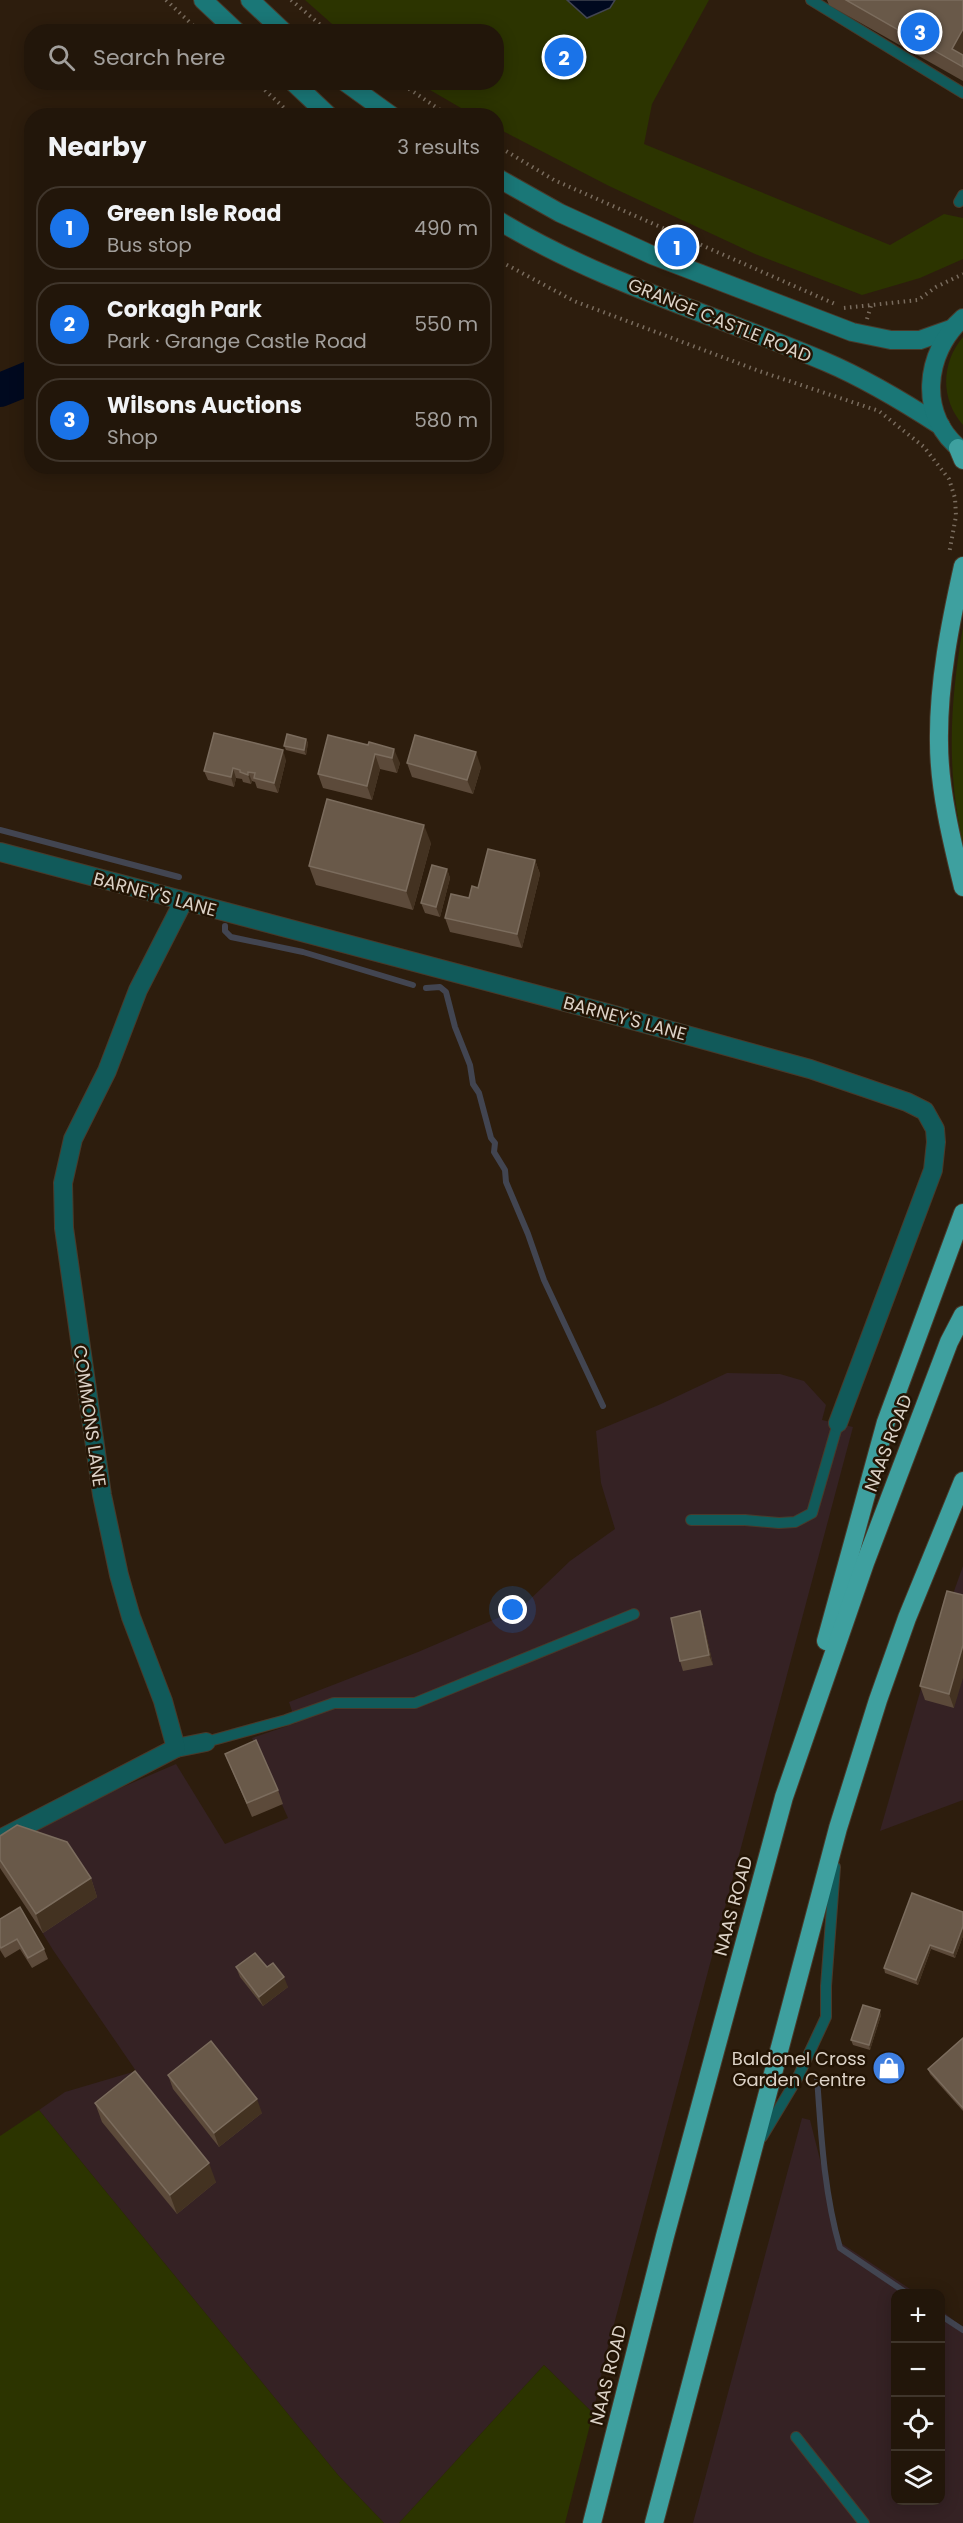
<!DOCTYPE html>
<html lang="en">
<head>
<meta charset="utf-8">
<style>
  :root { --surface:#22160a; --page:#2a1f13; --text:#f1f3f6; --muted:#a29f9c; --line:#3f352b; --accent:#1a73e8 }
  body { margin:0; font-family:Poppins,sans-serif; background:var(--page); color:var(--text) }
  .controls { position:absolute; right:18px; bottom:18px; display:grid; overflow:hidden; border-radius:12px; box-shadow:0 3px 15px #0003 }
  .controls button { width:54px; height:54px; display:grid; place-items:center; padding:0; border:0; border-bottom:2px solid var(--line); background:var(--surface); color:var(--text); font:30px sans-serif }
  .you { position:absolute; left:513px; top:1610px; width:21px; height:21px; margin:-15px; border:4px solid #fff; border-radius:50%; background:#1a73e8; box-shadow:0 0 0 9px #1a73e833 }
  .badge { display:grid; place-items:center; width:39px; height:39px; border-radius:50%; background:var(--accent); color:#fff; font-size:20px; font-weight:700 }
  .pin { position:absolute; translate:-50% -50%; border:3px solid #fff; box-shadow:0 2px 6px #0006 }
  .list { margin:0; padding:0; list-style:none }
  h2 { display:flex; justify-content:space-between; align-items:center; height:78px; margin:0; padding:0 24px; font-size:26px }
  h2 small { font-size:20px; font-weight:400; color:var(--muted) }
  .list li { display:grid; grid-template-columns:39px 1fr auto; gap:18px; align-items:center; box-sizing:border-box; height:84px; margin:0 12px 12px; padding:0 12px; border:2px solid var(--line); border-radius:24px }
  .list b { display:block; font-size:22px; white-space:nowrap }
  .list p { margin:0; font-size:20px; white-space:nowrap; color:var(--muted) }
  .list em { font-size:20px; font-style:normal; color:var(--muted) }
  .icon { flex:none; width:33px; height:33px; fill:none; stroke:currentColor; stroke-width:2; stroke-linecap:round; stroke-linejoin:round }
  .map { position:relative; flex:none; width:963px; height:2523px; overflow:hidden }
  .search { position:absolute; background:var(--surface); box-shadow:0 3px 15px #0003; left:24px; top:24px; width:480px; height:66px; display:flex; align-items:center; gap:15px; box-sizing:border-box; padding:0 21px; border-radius:24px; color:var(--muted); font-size:22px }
  .panel { position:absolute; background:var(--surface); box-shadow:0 3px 15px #0003; left:24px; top:108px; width:480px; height:366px; border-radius:24px }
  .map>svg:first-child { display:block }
</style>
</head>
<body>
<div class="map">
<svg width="963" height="2523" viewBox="0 0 963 2523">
  <rect width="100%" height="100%" fill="#2d1d0d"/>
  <g fill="#352224">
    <polygon points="727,1373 780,1374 804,1381 826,1405 822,1420 853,1427 605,2358 593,2413 544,2365 399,2523 384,2523 338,2475 39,2110 65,2092 136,2071 53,1950 0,1864 0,1849 90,1801 176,1764 225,1844 288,1818 252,1738 296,1723 289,1702 418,1652 521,1608 570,1561 615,1529 601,1483 596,1431 661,1404"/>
    <polygon points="963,1566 963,1800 880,1831 929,1661"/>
    <polygon points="802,2118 810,2120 841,2243 916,2293 896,2294 896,2500 940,2500 941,2310 963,2328 963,2523 693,2523"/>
  </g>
  <g fill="#2c3400">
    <polygon points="305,0 709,0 652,104 644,144 890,245 944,214 963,218 963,259 920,278 862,295 755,254 609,186 497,128 496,116 473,115 418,83 496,82 496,32 340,31"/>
    <path d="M963 337V425C940 399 941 363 963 337Z"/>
    <path d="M963 627V844C946 768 950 702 963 627Z"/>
    <polygon points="39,2110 338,2475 384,2523 0,2523 0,2136"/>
    <polygon points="544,2365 593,2413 565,2523 399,2523"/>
  </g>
  <polygon fill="#00091f" stroke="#424551" stroke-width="1.5" points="567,0 615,0 610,8 587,18"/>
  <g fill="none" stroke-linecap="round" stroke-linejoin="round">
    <g stroke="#424551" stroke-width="6">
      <polyline points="0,830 179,877"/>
      <polyline points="225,926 225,931 231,937 303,952 413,985"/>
      <polyline points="426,988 440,987 446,992 455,1027 470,1065 473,1084 479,1093 491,1138 495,1143 494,1152 505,1170 506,1182 528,1234 544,1280 603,1406"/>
      <path d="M817 2077C821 2134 824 2193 840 2248L908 2294"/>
      <polyline points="940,2315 963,2330"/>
    </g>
    <polyline stroke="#00091f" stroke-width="34" points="0,390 32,377"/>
    <defs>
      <g id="lane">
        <polyline points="811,0 963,93"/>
        <polyline points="959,202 963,195"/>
        <polyline points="691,1520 745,1520 779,1523 795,1522 812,1513 838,1423"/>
        <polyline points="206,1742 286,1720 334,1703 415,1703 634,1614"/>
        <polyline points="762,2137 798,2077 826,2017 826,1986 835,1867"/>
        <polyline points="796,2437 864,2523"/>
      </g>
      <g id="street">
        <polyline points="0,852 603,1012 810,1069 907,1102 925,1111 935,1129 936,1142 933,1170 838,1423"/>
        <polyline points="176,1748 206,1742"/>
        <polyline points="0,1839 176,1748 163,1701 131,1617 119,1575 102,1495 64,1228 63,1183 73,1139 107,1071 138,990 183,902"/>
      </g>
      <g id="secondary">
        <polyline points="203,0 237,32"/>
        <polyline points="250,0 284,32"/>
        <polyline points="293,82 329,116"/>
        <polyline points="345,82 392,116"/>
        <polyline points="496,177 560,213 652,255 852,332 891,340 920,340 951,329"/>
        <path d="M496 219C599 282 716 315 826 362 866 379 904 402 941 426"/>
        <path d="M963 318C924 352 917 418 963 451"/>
      </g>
      <g id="highway">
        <polyline points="958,448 963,460"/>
        <path d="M963 566C950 624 938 684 939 743 939 789 952 842 963 887"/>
        <polyline points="826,1641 886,1422 963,1213"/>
        <polyline points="592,2523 665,2236 784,1797 865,1563 949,1342 963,1315"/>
        <polyline points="654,2523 838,1828 878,1700 907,1618 963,1481"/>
      </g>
    </defs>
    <use href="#lane" stroke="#493a2b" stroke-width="12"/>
    <use href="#street" stroke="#493a2b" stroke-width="20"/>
    <use href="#secondary" stroke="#493a2b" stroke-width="20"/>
    <use href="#highway" stroke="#493a2b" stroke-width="20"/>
    <g stroke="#796c5e" stroke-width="4" stroke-dasharray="1.5 4.5" stroke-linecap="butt">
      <polyline points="166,0 200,32"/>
      <polyline points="291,0 329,32"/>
      <polyline points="256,82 293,116"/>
      <polyline points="399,82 449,116"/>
      <polyline points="496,145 554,180 835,304"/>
      <polyline points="496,259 574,301 759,371 879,411 924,447 949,479 955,498 956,516 949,554"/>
      <polyline points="844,308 918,300 936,287 963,274"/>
      <polyline points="867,319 871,306"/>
    </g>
    <use href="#lane" stroke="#115a5a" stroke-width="10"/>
    <use href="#street" stroke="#115a5a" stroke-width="18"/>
    <use href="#secondary" stroke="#1a7777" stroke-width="18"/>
    <use href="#highway" stroke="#3ea09f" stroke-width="18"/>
  </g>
  <g fill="#5c4a3a">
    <polygon points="827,0 963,0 963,81 829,5"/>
    <polygon points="306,739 308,743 306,755 286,750 284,746"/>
    <polygon points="368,745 400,763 397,773 380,769 372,800 323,788 318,774"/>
    <polygon points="286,760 278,793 257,788 255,782 252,781 251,784 243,782 242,779 236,778 234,787 208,780 204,771"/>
    <polygon points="407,763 481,767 473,794 412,777"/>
    <polygon points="431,843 413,910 316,885 309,866"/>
    <polygon points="535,860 540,874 522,948 450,932 445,918 469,898 478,888"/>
    <polygon points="447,869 450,878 440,917 425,913 421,903"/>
    <polygon points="947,1591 954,1708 925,1700 920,1686"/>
    <polygon points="700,1611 703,1621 713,1665 683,1671 680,1661"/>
    <polygon points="225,1754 278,1790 283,1804 252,1817"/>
    <polygon points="0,1836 91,1878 97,1897 43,1933 0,1868"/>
    <polygon points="963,1912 963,1936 955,1958 931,1949 918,1985 885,1973 884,1968"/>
    <polygon points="0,1919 44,1949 48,1959 32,1968 20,1949 5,1958 0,1950"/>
    <polygon points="236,1967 267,1967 288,1987 263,2006 240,1977"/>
    <polygon points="881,2015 870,2050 853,2045 851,2040"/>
    <polygon points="963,2038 963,2111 930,2074 928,2069"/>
    <polygon points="168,2075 262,2113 219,2147 173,2089"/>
    <polygon points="95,2103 216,2182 177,2214 102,2122"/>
  </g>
  <g fill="#433221">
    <polygon points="963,29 963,60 952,49"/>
    <polygon points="306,739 308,743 306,755 304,750"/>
    <polygon points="394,749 400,763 397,773 392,758"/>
    <polygon points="283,750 286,760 278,793 274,783"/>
    <polygon points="476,752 481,767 473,794 467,780"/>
    <polygon points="375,754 380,769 372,800 367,786"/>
    <polygon points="233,768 236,778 234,787 231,777"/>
    <polygon points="248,772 252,781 251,784 248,775"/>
    <polygon points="424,825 431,843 413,910 406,891"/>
    <polygon points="535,860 540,874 522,948 517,934"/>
    <polygon points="447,869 450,878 440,917 436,907"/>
    <polygon points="700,1611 703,1621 713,1665 709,1655"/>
    <polygon points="963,1645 963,1678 954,1708 949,1694"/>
    <polygon points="91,1878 97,1897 43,1933 36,1914"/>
    <polygon points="963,1926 963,1936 955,1958 953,1953"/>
    <polygon points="930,1945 931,1949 918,1985 916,1980"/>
    <polygon points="284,1977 288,1987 263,2006 259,1997"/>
    <polygon points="880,2010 881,2015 870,2050 869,2045"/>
    <polygon points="257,2099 262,2113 219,2147 214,2133"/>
    <polygon points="209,2163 216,2182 177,2214 170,2195"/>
  </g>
  <g fill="#695949" stroke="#7b6c5d" stroke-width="1.5">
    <polygon points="846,0 963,0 963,29 952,49 963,55 963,67"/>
    <polygon points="214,733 283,750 274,783 254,778 255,773 248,772 248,775 240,772 240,770 233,768 231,777 204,771"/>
    <polygon points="287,734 306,739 304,750 284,746"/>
    <polygon points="328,735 368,745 369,742 394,749 392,758 375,754 367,786 318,774"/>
    <polygon points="415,735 476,752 467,780 407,763"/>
    <polygon points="327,799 424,825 406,891 309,866"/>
    <polygon points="488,849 535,860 517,934 445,918 451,894 469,898 472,886 478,888"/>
    <polygon points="432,865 447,869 436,907 421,903"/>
    <polygon points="947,1591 963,1595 963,1645 949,1694 920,1686"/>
    <polygon points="700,1611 709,1655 680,1661 671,1618"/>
    <polygon points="256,1740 278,1790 247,1803 225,1754"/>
    <polygon points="17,1825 67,1842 91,1878 36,1914 0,1860 0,1836"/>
    <polygon points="912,1893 963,1912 963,1926 953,1953 930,1945 916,1980 884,1968"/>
    <polygon points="20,1907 44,1949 28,1958 17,1939 1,1948 0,1946 0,1919"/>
    <polygon points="255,1953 267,1967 273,1963 284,1977 259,1997 236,1967"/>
    <polygon points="863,2005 880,2010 869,2045 851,2040"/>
    <polygon points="963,2038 963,2108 928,2069"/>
    <polygon points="211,2041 257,2099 214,2133 168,2075"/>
    <polygon points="135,2071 209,2163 170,2195 95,2103"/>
  </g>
  <defs>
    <symbol id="shop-disc" viewBox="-11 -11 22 22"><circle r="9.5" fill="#3f7fe0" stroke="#231404"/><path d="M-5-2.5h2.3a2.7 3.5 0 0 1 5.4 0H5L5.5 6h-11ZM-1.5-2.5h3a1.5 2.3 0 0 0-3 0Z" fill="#fff"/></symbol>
  </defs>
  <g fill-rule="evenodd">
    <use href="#shop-disc" x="870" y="2049" width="38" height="38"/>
  </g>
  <g text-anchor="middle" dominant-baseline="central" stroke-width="5" stroke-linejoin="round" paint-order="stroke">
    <g font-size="18" fill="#dcd2c7" stroke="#231404">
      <text transform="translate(720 320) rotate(22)">GRANGE CASTLE ROAD</text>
      <text transform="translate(155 894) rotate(15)">BARNEY'S LANE</text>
      <text transform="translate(625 1018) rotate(15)">BARNEY'S LANE</text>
      <text transform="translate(90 1416) rotate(82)">COMMONS LANE</text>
      <text transform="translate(888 1443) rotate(-69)">NAAS ROAD</text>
      <text transform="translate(733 1906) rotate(-75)">NAAS ROAD</text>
      <text transform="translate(608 2375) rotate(-76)">NAAS ROAD</text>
    </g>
    <g font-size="18" fill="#dcd2c7" stroke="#231404" text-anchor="end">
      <text x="866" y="2058">Baldonel Cross<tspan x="866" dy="21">Garden Centre</tspan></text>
    </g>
  </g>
</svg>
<div class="controls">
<button>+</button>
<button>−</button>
<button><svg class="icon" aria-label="locate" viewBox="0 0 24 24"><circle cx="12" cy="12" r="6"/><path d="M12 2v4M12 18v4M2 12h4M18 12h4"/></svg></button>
<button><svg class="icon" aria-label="layers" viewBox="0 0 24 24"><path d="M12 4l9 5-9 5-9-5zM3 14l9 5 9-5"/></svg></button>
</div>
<div class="you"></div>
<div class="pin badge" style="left:677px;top:247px">1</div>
<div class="pin badge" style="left:564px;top:57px">2</div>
<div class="pin badge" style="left:920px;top:32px">3</div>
<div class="search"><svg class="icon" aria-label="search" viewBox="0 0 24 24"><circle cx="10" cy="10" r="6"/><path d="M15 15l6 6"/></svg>Search here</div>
<section class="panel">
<h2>Nearby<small>3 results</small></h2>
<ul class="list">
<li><span class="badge">1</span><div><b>Green Isle Road</b><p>Bus stop</p></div><em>490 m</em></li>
<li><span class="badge">2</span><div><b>Corkagh Park</b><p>Park · Grange Castle Road</p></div><em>550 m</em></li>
<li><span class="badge">3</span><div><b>Wilsons Auctions</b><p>Shop</p></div><em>580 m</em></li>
</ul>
</section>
</div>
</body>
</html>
